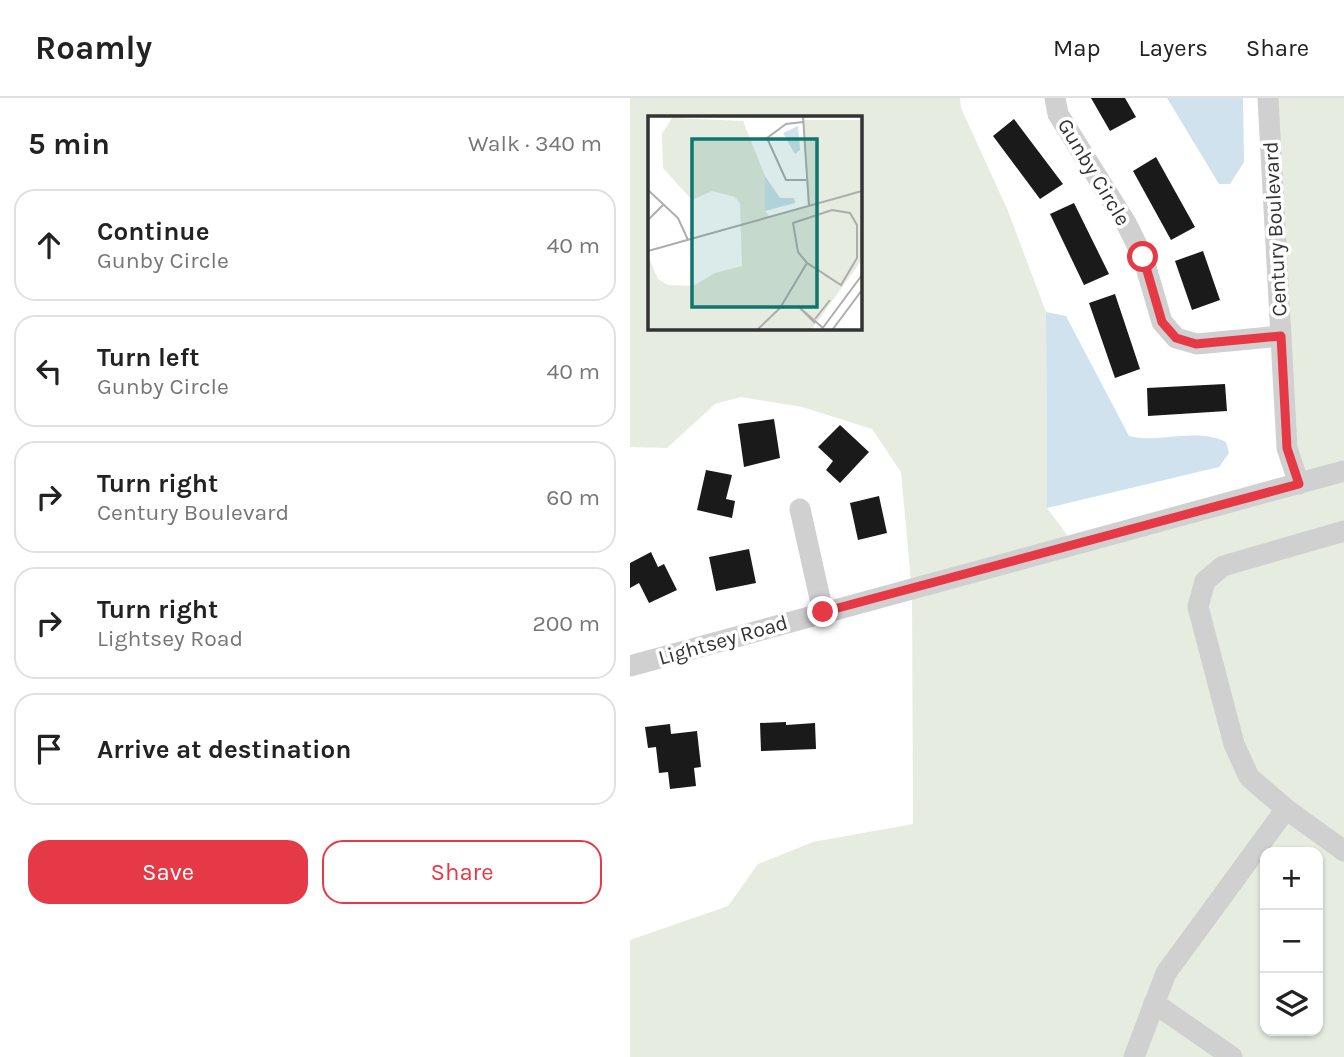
<!DOCTYPE html>
<html lang="en">
<head>
<meta charset="utf-8">
<style>
  :root { --surface:#fff; --page:#f6f6f6; --text:#222; --muted:#767676; --line:#e0e0e0; --accent:#e63946 }
  body { margin:0; font-family:Karla,sans-serif; background:var(--page); color:var(--text) }
  .controls { position:absolute; right:21px; bottom:21px; display:grid; overflow:hidden; border-radius:14px; box-shadow:0 2px 5px #0004 }
  .controls button { width:63px; height:63px; display:grid; place-items:center; padding:0; border:0; border-bottom:2px solid var(--line); background:var(--surface); color:var(--text); font:35px sans-serif }
  .stop { position:absolute; width:21px; height:21px; margin:-16px; border:5px solid #e63946; border-radius:50%; background:#fff }
  .stop.end { background:#e63946; border-color:#fff; box-shadow:0 2px 7px #0008 }
  .list { margin:0; padding:0; list-style:none }
  h2 { display:flex; justify-content:space-between; align-items:center; height:91px; margin:0; padding:0 28px; font-size:30px }
  h2 small { font-size:23px; font-weight:400; color:var(--muted) }
  .list li { display:grid; grid-template-columns:46px 1fr auto; gap:21px; align-items:center; box-sizing:border-box; height:112px; margin:0 14px 14px; padding:0 14px; border:2px solid var(--line); border-radius:21px }
  .list b { display:block; font-size:26px; white-space:nowrap }
  .list p { margin:0; font-size:23px; white-space:nowrap; color:var(--muted) }
  .list em { font-size:23px; font-style:normal; color:var(--muted) }
  .actions { display:flex; gap:14px; padding:21px 28px }
  .actions a { flex:1; padding:16px 0; border:2px solid var(--accent); border-radius:21px; text-align:center; font-size:24px; color:var(--accent) }
  .actions .main { background:var(--accent); color:#fff }
  .icon { flex:none; width:38px; height:38px; fill:none; stroke:currentColor; stroke-width:2; stroke-linecap:round; stroke-linejoin:round }
  .map { position:relative; flex:none; width:714px; height:959px; overflow:hidden }
  header { display:flex; align-items:center; gap:42px; box-sizing:border-box; height:98px; padding:0 35px; background:var(--surface); border-bottom:2px solid var(--line) }
  header strong { font-size:33px }
  nav { display:flex; gap:38px; margin-inline-start:auto; font-size:24px }
  main { display:flex }
  aside { flex:1; background:var(--surface) }
  .map>svg:first-child { display:block }
</style>
</head>
<body>
<header>
<strong>Roamly</strong>
<nav><a>Map</a><a>Layers</a><a>Share</a></nav>
</header>
<main>
<aside>
<h2>5 min<small>Walk · 340 m</small></h2>
<ul class="list">
<li><svg class="icon" aria-label="ahead" viewBox="0 0 24 24"><path d="M12 20V5M6 11l6-6 6 6"/></svg><div><b>Continue</b><p>Gunby Circle</p></div><em>40 m</em></li>
<li><svg class="icon" aria-label="left" viewBox="0 0 24 24"><path d="M17 20v-9H6M10 6l-5 5 5 5"/></svg><div><b>Turn left</b><p>Gunby Circle</p></div><em>40 m</em></li>
<li><svg class="icon" aria-label="right" viewBox="0 0 24 24"><path d="M7 20v-9h11M14 6l5 5-5 5"/></svg><div><b>Turn right</b><p>Century Boulevard</p></div><em>60 m</em></li>
<li><svg class="icon" aria-label="right" viewBox="0 0 24 24"><path d="M7 20v-9h11M14 6l5 5-5 5"/></svg><div><b>Turn right</b><p>Lightsey Road</p></div><em>200 m</em></li>
<li><svg class="icon" aria-label="arrive" viewBox="0 0 24 24"><path d="M6 21V4h12l-3 4 3 4H6"/></svg><div><b>Arrive at destination</b></div></li>
</ul>
<div class="actions"><a class="main">Save</a><a>Share</a></div>
</aside>
<div class="map">
<svg width="714" height="959" viewBox="0 0 714 959">
  <rect width="100%" height="100%" fill="#fff"/>
  <path fill="#e6ecdf" fill-rule="evenodd" d="M0 0H330L331 10 378 113 416 214 417 410 446 449 662 389 639 0H714V959H0V842L98 808 128 766 183 744 283 726 282 494 271 374 242 331 172 309 111 299 85 306 37 350 0 349ZM19 19H229V229H19ZM635 754H688V933H635Z"/>
  <g fill="#cfe2ee">
    <polygon points="537,0 613,0 614,64 600,86 589,86"/>
    <path d="M416 214 436 218 499 338C531 346 564 329 596 344L599 355 589 369 417 410Z"/>
  </g>
  <g fill="#1a1a1a">
    <polygon points="461,0 495,0 506,19 480,33"/>
    <polygon points="384,21 433,86 410,101 363,38"/>
    <polygon points="526,59 565,129 541,142 503,73"/>
    <polygon points="444,105 479,176 454,187 420,116"/>
    <polygon points="573,153 590,202 562,212 545,163"/>
    <polygon points="485,196 510,271 485,280 459,205"/>
    <polygon points="595,286 597,313 518,318 517,290"/>
    <polygon points="144,321 150,360 114,369 108,326"/>
    <polygon points="210,327 239,354 210,385 196,372 203,363 188,349"/>
    <polygon points="76,372 102,377 96,401 105,403 102,420 67,412"/>
    <polygon points="249,398 257,435 228,442 220,405"/>
    <polygon points="119,451 126,485 86,493 79,459"/>
    <polygon points="21,454 28,469 34,466 47,492 19,505 9,485 0,490 0,465"/>
    <polygon points="156,624 156,627 185,625 186,651 131,653 130,625"/>
    <polygon points="40,626 41,636 67,633 71,669 64,670 66,688 40,691 38,674 29,675 26,649 18,650 15,629"/>
  </g>
  <g fill="none" stroke-linecap="round" stroke-linejoin="round">
    <g stroke="#d0d0d0" stroke-width="21">
      <polyline points="425,0 428,16 496,125 513,159 532,224 546,240 567,246 651,238"/>
      <polyline points="638,0 657,350 669,386"/>
      <polyline points="170,411 193,514"/>
      <polyline points="714,433 593,468 575,483 568,509 604,646 619,679 656,711 714,753"/>
      <polyline points="0,568 714,373"/>
      <polyline points="524,905 602,959"/>
      <polyline points="504,959 536,875 656,711"/>
    </g>
  </g>
  <g fill="none" stroke-linecap="round" stroke-linejoin="round">
    <polyline stroke="#e63946" stroke-width="9" points="193,514 669,386 657,350 651,238 566,246 546,240 532,224 513,159"/>
  </g>
  <g text-anchor="middle" dominant-baseline="central" stroke-width="7" stroke-linejoin="round" paint-order="stroke">
    <g font-size="21" fill="#333" stroke="#fff">
      <text transform="translate(464 74) rotate(59)">Gunby Circle</text>
      <text transform="translate(645 131) rotate(-93)">Century Boulevard</text>
      <text transform="translate(93 542) rotate(-16)">Lightsey Road</text>
    </g>
  </g>
  <g transform="translate(18 18)">
    <rect width="214" height="214" fill="#fff"/>
    <path d="M24 2 95 5 117 60V95L122 101 160 91 155 4H213V145L164 213H0V140L10 163 20 169 45 170 67 157 94 150 92 88 87 81 64 75 44 84 15 52 14 18Z" fill="#e6ecdf"/>
    <path d="M150 10 152 34 147 38 135 17ZM117 60 132 82H146L147 87 117 95Z" fill="#cfe2ee"/>
    <path fill="none" stroke="#adadad" stroke-width="2" d="M10 0H55M155 0 161 90M155 6 138 8 119 22 138 64H158M0 74 30 102 40 124M0 104 16 88M0 135 214 75M167 203 182 184M167 207 152 192 175 212M110 213 132 192 159 147 193 169 209 142V109L202 97 184 94 145 107 150 136 159 147M174 213 214 159M185 213 214 174"/>
    <path fill="#0f766e" fill-opacity="0.15" stroke="#0f766e" stroke-width="3.5" d="M44 23H169V191H44Z"/>
    <rect width="214" height="214" fill="none" stroke="#333" stroke-width="3.5"/>
  </g>
</svg>
<div class="controls">
<button>+</button>
<button>−</button>
<button><svg class="icon" aria-label="layers" viewBox="0 0 24 24"><path d="M12 4l9 5-9 5-9-5zM3 14l9 5 9-5"/></svg></button>
</div>
<div class="stop" style="left:513px;top:159px"></div>
<div class="stop end" style="left:193px;top:514px"></div>
</div>
</main>
</body>
</html>
